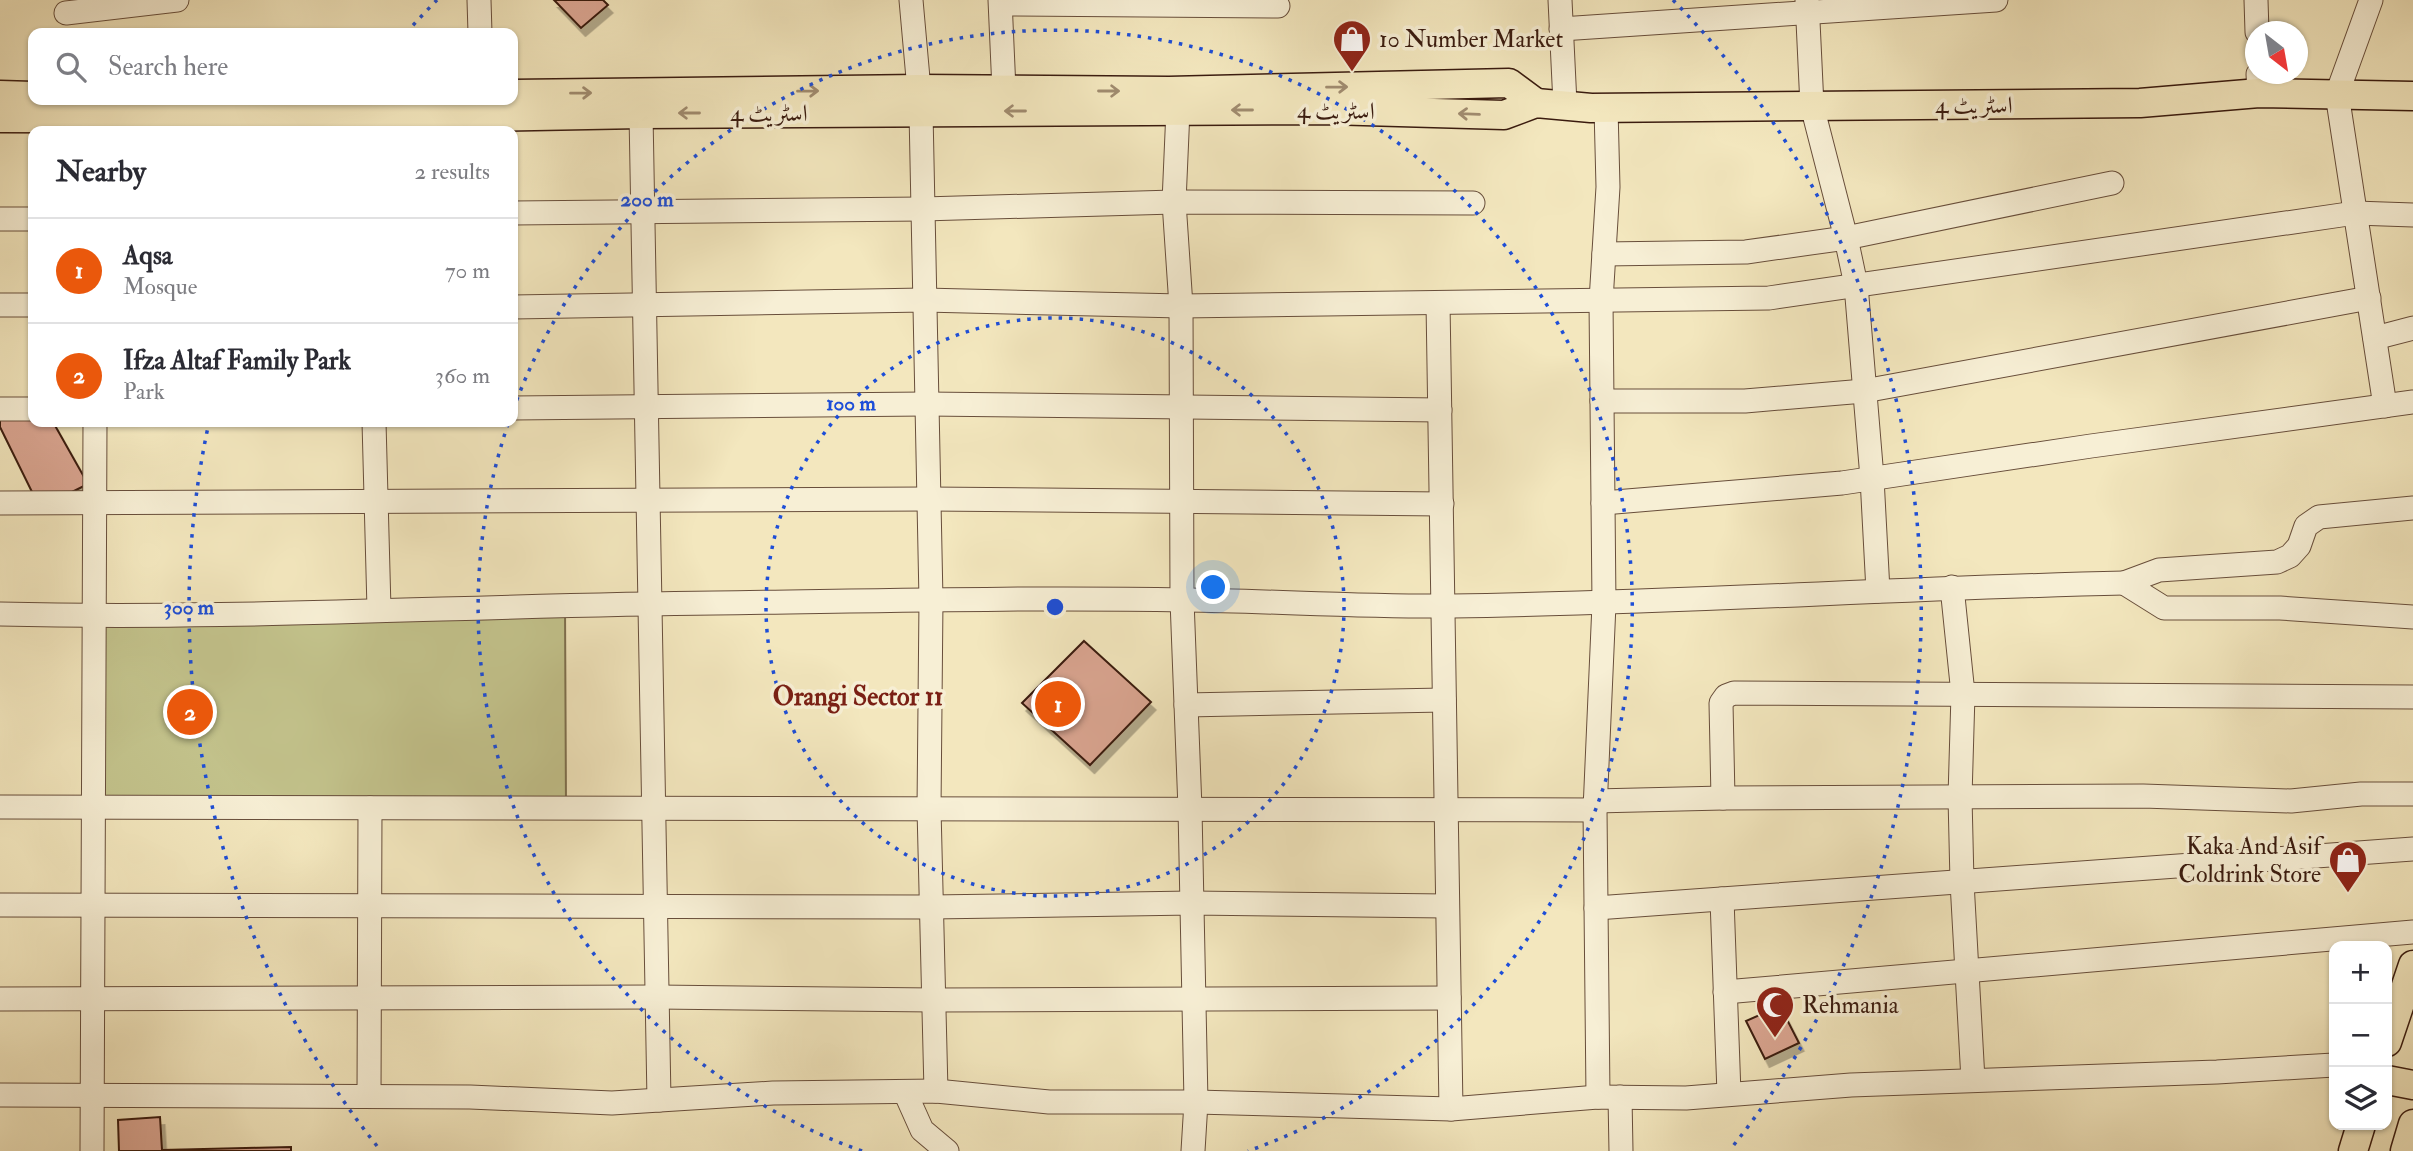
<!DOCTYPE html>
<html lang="en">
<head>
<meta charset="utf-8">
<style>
  :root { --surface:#fff; --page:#f7f7f7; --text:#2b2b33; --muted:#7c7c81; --line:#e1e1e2; --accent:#ea580c }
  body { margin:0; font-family:"IM FELL Double Pica",Amiri,serif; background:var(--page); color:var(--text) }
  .controls { position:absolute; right:21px; bottom:21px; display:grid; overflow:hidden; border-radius:14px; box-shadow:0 2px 5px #0004 }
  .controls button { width:63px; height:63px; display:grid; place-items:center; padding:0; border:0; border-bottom:2px solid var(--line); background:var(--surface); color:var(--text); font:35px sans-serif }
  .compass { position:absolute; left:2245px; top:21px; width:63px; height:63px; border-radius:50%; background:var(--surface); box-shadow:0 2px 5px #0004; rotate:149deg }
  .you { position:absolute; left:1214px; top:588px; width:24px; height:24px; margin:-18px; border:5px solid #fff; border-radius:50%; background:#1a73e8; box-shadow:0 0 0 10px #1a73e833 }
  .badge { display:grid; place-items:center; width:46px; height:46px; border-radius:50%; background:var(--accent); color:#fff; font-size:23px; font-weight:700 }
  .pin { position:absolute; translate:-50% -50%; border:4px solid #fff; box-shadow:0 2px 7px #0006 }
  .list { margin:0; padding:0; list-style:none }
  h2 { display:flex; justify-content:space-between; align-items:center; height:91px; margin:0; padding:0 28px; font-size:30px }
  h2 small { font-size:23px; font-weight:400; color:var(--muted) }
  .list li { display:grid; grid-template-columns:46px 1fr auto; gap:21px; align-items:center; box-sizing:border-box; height:105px; padding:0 28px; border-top:2px solid var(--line) }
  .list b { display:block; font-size:26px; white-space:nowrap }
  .list p { margin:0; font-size:23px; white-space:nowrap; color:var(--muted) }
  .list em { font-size:23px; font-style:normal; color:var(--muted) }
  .icon { flex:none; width:38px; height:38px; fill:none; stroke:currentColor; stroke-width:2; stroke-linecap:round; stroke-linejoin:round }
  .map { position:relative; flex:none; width:2413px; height:1151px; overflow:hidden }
  .search { position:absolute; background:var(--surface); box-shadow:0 2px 5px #0004; left:28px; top:28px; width:490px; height:77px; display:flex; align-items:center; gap:18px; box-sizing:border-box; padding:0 24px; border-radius:14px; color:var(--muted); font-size:26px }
  .panel { position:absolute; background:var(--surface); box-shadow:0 2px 5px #0004; left:28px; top:126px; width:490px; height:301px; border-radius:14px }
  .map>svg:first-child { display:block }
</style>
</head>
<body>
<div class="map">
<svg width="2413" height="1151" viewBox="0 0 2413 1151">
  <defs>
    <filter id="shadow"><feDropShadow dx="4.5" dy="8" stdDeviation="0" flood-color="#0004"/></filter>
  </defs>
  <rect width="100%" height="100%" fill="#f3e7be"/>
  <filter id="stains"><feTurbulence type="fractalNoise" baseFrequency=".00286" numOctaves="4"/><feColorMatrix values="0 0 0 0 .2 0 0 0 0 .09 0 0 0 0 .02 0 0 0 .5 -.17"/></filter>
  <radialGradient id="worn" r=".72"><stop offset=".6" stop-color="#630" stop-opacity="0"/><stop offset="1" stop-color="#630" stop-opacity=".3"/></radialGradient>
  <polygon fill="#c3c38c" stroke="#7e6f4e" stroke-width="2" points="565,605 566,808 94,807 94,616"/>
  <g fill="#daa591" stroke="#3a1b0f" stroke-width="2" filter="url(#shadow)">
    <polygon points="554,0 603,0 608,5 581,28"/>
    <polygon points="0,416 33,416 33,422 53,422 88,484 60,498 35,498 0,427"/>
    <polygon points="1084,641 1151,702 1090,765 1022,703"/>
    <polygon points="1780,1006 1799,1043 1765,1059 1746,1021"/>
    <polygon points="160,1117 162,1150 291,1147 291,1151 119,1151 118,1120"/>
  </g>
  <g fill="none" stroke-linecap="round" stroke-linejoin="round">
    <defs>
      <g id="minor">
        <polyline points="479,0 480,33"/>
        <polyline points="911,0 921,112 931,600 929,809 936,1091"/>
        <polyline points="1000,0 1004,90"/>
        <polyline points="1560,0 1565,104"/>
        <polyline points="1807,0 1812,106 1846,238 1856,285 1872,478 1878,591"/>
        <polyline points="2256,0 2257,32"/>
        <polyline points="2371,0 2337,94 2385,406"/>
        <polyline points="1001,4 1278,6"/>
        <polyline points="66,13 177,0"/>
        <polyline points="1561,29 1996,0"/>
        <polyline points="2258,74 2259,93"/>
        <polyline points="1178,110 1174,202 1181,306 1182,600 1190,809 1196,1102 1193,1151"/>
        <polyline points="641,114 659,1100"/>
        <polyline points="513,213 923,209 1174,202 1473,203"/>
        <polyline points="0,219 33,219"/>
        <polyline points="1604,254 1746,252 1846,238 2112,183"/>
        <polyline points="1438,303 1451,1109"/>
        <polyline points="0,305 33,305"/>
        <polyline points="513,307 924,300 1181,306 1769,298 2355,213 2413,215"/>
        <polyline points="2375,338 2413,328"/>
        <polyline points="1602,401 1745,401 1864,391 2369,298"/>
        <polyline points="513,408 926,404 1440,410"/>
        <polyline points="0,409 33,409"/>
        <polyline points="374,422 379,609"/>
        <polyline points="0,503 929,499 1442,504"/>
        <polyline points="1603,503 1842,483 2091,446 2413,402"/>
        <polyline points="2413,508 2319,517 2306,526 2299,546 2290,556 2277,562 2159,570 2124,583 2164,608 2280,608 2413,617"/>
        <polyline points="1952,587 1963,694 1960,797 1962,882 1973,1080"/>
        <path d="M0 614C238 620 477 605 715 603 872 601 1028 597 1185 600 1274 601 1363 607 1452 606 1676 603 1900 588 2124 583"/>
        <polyline points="1186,705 1444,700"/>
        <polyline points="1723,798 1721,703 1726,696 1734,693 2413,697"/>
        <polyline points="1595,801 1723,798 2143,796 2291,801 2361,794 2413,794"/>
        <polyline points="0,807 1595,810"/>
        <polyline points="1722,899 1729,1094"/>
        <polyline points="0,905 931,907 1192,903 1447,906"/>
        <polyline points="1596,908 2413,849"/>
        <polyline points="1725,992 2413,932"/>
        <polyline points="0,999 657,997 934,1000 1449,998"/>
        <polyline points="905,1092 922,1130 947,1151"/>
        <polyline points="0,1095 470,1097 612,1103 773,1093 936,1091 1049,1102 1196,1102 1451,1109 1598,1097 1686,1098 1851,1085 2217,1072 2334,1065"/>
        <polyline points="369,1096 370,808"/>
        <polyline points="1598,1097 1595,810 1604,604 1601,301 1608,187 1606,108"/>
        <polyline points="1620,1097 1621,1151"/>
        <polyline points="92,1151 95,422"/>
      </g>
      <g id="major">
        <polyline points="513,94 919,89 1169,91 1509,83 1536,103"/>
        <polyline points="0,95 33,96"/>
        <polyline points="0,118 374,119 641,114 1329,110 1504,115 1536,103 1591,108 2140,103 2259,93 2413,96"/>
        <polyline points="2387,1042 2413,965"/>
        <polyline points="2387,1080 2413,1085"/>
        <polyline points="2353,1151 2361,1125"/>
        <polyline points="2405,1151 2413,1124"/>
      </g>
    </defs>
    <use href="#minor" stroke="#684e3b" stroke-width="25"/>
    <use href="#major" stroke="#3a1b0f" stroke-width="31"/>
    <use href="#minor" stroke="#f7efd5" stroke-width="23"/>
    <use href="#major" stroke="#f3e7be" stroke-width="28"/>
  </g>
  <defs><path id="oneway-shaft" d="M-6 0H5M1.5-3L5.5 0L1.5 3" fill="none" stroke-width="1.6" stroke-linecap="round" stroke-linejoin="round" transform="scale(1.75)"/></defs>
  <g stroke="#a08b6f">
    <use href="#oneway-shaft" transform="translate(1337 87) rotate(-1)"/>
    <use href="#oneway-shaft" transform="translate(808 91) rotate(-1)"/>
    <use href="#oneway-shaft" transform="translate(1109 91)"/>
    <use href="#oneway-shaft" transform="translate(581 93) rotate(-1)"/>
    <use href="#oneway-shaft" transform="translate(1242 110) rotate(180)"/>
    <use href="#oneway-shaft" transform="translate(1015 111) rotate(180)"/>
    <use href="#oneway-shaft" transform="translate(689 113) rotate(180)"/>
    <use href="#oneway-shaft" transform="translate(1469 114) rotate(-178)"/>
  </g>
  <g fill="none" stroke="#1d4ed8" stroke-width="3.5" stroke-dasharray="3.5 7">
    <circle cx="1055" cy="607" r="289"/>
    <path d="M862 1151A577 577 0 0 1 508 424M513 410A577 577 0 1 1 1248 1151"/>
    <path d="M377 1146A866 866 0 0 1 208 427M406 33A866 866 0 0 1 437 0M1673 0A866 866 0 0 1 1733 1146"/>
  </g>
  <defs>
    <symbol id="shop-pin" viewBox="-11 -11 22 30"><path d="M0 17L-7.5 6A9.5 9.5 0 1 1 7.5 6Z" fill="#8f2418" stroke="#f7efd5"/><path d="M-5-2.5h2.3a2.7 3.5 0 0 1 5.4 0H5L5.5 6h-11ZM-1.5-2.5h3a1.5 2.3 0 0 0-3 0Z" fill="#fff"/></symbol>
    <symbol id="mosque-pin" viewBox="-11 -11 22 30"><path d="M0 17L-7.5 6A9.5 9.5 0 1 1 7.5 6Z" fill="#8f2418" stroke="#f7efd5"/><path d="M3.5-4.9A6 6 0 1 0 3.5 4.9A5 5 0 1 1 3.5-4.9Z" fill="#fff"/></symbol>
  </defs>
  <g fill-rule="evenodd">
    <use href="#shop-pin" x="1330" y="17" width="44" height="60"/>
    <use href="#shop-pin" x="2326" y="838" width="44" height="60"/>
    <use href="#mosque-pin" x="1753" y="983" width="44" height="60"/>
  </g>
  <g text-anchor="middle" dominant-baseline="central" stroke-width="7" stroke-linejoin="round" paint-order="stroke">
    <g font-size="24" fill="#3a1b0f" stroke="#f7efd5" text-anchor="start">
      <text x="1379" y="39">10 Number Market</text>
      <text x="2321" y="846" text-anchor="end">Kaka And Asif<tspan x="2321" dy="28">Coldrink Store</tspan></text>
      <text x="1802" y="1005">Rehmania</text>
    </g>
    <g font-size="24" fill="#3a1b0f" stroke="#f7efd5">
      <text x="1974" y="105">اسٹریٹ 4</text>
      <text transform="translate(1336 111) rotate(1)">اسٹریٹ 4</text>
      <text x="769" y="113">اسٹریٹ 4</text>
    </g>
    <g font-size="26" font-weight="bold" fill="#7a1f14" stroke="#f7efd5">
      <text x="858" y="697">Orangi Sector 11</text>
    </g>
  </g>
  <circle cx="1055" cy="607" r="10" fill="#1d4ed8" stroke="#f7efd5" stroke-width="3.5"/>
  <g font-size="21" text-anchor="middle" font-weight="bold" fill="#1d4ed8" stroke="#f7efd5" stroke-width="7" stroke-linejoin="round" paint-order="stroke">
    <text x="647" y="206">200 m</text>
    <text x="851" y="410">100 m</text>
    <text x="189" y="614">300 m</text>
  </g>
  <rect width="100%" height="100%" filter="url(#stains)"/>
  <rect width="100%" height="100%" fill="url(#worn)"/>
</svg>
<div class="controls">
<button>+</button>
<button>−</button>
<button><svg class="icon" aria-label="layers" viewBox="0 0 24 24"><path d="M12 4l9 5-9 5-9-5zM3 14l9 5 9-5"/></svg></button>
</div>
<svg class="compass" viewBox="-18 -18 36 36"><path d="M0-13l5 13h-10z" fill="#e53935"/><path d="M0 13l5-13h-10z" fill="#7c7c81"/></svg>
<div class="you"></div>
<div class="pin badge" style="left:1058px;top:704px">1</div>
<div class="pin badge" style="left:190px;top:712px">2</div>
<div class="search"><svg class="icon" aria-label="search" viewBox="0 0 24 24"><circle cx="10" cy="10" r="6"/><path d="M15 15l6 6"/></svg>Search here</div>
<section class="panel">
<h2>Nearby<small>2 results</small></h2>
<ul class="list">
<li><span class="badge">1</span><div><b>Aqsa</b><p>Mosque</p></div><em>70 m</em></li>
<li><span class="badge">2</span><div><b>Ifza Altaf Family Park</b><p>Park</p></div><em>360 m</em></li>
</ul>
</section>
</div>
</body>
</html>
